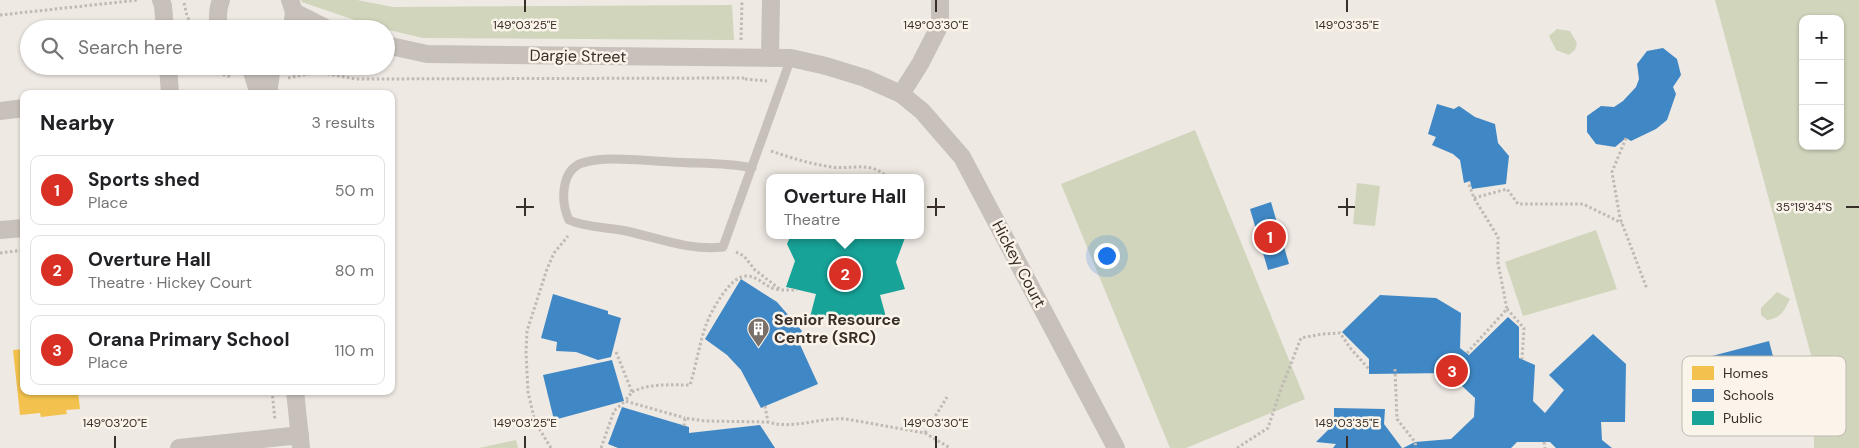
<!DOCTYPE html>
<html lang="en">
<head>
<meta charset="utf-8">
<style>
  :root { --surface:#fff; --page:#f2f2f2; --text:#202124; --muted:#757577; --line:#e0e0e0; --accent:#d93025 }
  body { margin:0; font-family:"DM Sans",sans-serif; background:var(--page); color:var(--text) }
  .controls { position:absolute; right:15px; top:15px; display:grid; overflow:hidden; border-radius:10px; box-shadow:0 1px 4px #0004 }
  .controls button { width:45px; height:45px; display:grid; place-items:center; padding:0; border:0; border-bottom:1px solid var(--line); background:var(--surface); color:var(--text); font:25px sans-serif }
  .you { position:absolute; left:1106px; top:255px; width:18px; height:18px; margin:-12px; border:4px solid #fff; border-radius:50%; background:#1a73e8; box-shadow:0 0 0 8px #1a73e833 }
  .badge { display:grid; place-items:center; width:32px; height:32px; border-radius:50%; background:var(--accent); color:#fff; font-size:16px; font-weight:700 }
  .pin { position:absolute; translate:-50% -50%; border:2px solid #fff; box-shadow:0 1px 5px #0006 }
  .popup { position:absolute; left:766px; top:174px; width:158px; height:65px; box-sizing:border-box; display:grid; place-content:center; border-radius:10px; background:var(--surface); filter:drop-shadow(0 1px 4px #0005); font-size:16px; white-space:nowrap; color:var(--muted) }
  .popup b { font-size:19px; color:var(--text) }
  .popup::after { content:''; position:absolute; left:50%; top:100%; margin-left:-10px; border:10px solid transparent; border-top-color:var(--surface) }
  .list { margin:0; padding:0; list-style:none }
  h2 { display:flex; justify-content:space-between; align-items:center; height:65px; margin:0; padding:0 20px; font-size:21px }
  h2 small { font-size:16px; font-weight:400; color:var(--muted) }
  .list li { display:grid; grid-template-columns:32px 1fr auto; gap:15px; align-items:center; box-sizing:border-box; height:70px; margin:0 10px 10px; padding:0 10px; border:1px solid var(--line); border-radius:10px }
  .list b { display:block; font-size:19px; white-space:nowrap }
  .list p { margin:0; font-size:16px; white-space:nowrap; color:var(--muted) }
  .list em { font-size:16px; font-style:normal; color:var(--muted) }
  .icon { flex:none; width:28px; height:28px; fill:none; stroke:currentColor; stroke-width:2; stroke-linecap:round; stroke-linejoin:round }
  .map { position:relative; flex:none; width:1859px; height:448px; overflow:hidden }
  .search { position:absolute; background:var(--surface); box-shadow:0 1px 4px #0004; left:20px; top:20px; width:375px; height:55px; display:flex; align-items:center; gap:12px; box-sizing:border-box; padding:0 18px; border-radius:28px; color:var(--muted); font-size:19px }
  .panel { position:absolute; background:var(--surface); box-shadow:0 1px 4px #0004; left:20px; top:90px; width:375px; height:305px; border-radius:10px }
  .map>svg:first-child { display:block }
</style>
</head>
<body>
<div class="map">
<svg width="1859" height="448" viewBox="0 0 1859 448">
  <rect width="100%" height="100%" fill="#efe9e3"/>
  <g fill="#d0d5bc" fill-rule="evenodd">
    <polygon points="301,0 357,0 393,7 732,5 734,40 423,38 372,26 302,2"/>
    <path d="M1715 0H1859V448H1814V366ZM1803 19H1840V146H1803Z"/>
    <polygon points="1557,29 1570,31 1577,43 1575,50 1569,55 1556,50 1549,36"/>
    <polygon points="1195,130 1305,399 1186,448 1170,448 1061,184"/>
    <polygon points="1357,183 1380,186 1375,226 1353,224"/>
    <polygon points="1596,230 1617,289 1523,316 1505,262"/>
    <path d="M1777 292 1790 299C1784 311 1781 318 1767 320L1761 315V308Z"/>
    <polygon points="516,440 518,448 479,448"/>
  </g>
  <polygon fill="#f2c14e" points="24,349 24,391 78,391 80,409 66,410 67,414 41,417 40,413 20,415 13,350"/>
  <g fill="#3f88c5">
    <polygon points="1663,48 1677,59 1681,75 1673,87 1676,94 1667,120 1656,129 1631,141 1626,138 1615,147 1596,144 1587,132 1587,116 1601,106 1614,107 1623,101 1636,87 1639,79 1637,64 1647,51"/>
    <polygon points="1437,104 1454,109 1459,106 1475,117 1495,124 1498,143 1509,156 1506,184 1472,189 1470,181 1464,183 1460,160 1453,154 1432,145 1436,137 1428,134"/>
    <polygon points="1271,202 1289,264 1268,270 1250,209"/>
    <polygon points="741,279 777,302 802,331 797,338 818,384 761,408 741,370 727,355 705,339"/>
    <polygon points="553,294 608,311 608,314 621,318 611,357 598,360 576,352 556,351 557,342 541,338"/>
    <polygon points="1380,295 1436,298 1461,313 1460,348 1469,355 1508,317 1519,327 1519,358 1535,365 1533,401 1545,413 1564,390 1549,375 1593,334 1626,364 1625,422 1601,422 1602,440 1612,448 1556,448 1550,442 1517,442 1511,448 1403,448 1415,442 1451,439 1474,417 1475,398 1448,373 1369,374 1369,359 1342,332"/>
    <polygon points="1769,341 1781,387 1770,390 1776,414 1724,427 1718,404 1705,408 1693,361"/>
    <polygon points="612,360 624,401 554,420 543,375"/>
    <polygon points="622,407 689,427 689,433 760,425 775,448 618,448 608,444"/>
    <polygon points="1334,408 1385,409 1384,424 1402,448 1333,448 1336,444 1316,442 1334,424"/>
  </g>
  <polygon fill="#17a398" points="791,235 906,235 896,262 905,289 880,295 886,317 847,322 810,317 816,294 786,287 795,261 787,244"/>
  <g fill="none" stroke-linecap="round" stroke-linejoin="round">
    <g stroke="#c0bab4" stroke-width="3" stroke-dasharray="2.5 2.5" stroke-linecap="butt">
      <polyline points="184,3 187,16 194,29"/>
      <polyline points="0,15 139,0"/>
      <polyline points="741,40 742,0"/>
      <polyline points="217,66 224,75 232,77"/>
      <polyline points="288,78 317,72 356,79 745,78"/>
      <polyline points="745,79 767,81"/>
      <polyline points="1626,138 1612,172 1620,218 1647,289"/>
      <path d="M771 151C791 158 811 164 832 167 851 170 873 160 887 178"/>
      <polyline points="1474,198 1507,189 1518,204 1583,204 1622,223"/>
      <polyline points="736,252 744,256 755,270 781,290 797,290"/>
      <polyline points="0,253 24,250"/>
      <polyline points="1507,309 1524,328 1522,359"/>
      <polyline points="616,352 632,392 625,401"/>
      <polyline points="1467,353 1507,309 1498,263 1498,237 1474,198 1468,182"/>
      <polyline points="1395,369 1397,419 1415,442 1416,448"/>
      <polyline points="272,391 275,420"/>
      <path d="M632 392C650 383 670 385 690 385 696 366 699 345 706 325 711 311 730 276 746 276 756 276 762 283 770 287 773 289 778 289 781 290"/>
      <path d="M765 406 768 422C794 430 819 417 846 419L925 433 950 448"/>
      <polyline points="684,426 685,418 705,421 768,422"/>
      <polyline points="925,433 947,397"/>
      <polyline points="1544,442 1545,448"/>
      <polyline points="551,448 535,422 528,392 526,352 527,331 547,269 554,253 568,236"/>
      <polyline points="601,448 614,411 625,401 685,418"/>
      <polyline points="1237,448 1268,428 1281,389 1301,338 1322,334 1340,333 1351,349 1369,369"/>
    </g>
    <path stroke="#c8c1bb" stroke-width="9" d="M752 168C725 162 698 164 671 162 647 161 604 155 582 163 560 171 561 203 569 220 587 228 607 227 626 231 658 238 690 251 723 247L791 58"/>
    <g stroke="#c8c1bb" stroke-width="18">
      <polyline points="161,0 163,6 165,29"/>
      <polyline points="290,0 294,12 292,29"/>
      <polyline points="294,12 328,29"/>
      <path d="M219 29C217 18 217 10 221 0"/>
      <polyline points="386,45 427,54 791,58 826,66 865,78 901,94 922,111 962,157 1116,448"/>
      <polyline points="770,58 771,0"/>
      <polyline points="168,66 170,94"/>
      <polyline points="250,66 259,94"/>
      <polyline points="268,94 272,66"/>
      <polyline points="901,94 920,64 940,25 940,0"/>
      <polyline points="0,111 24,108"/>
      <polyline points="0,230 24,228"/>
      <polyline points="295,391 301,448"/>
      <polyline points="179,448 300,435"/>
    </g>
  </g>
  <path fill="none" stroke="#392f29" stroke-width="2" d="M525 0V12M936 0V12M1347 0V12M525 198V216M936 198V216M1347 198V216M516 207H534M927 207H945M1338 207H1355M1846 207H1859M115 436V448M525 436V448M936 436V448M1347 436V448"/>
  <defs>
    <symbol id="building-pin" viewBox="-11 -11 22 30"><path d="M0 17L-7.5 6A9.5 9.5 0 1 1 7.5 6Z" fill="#79706a" stroke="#fbf4eb"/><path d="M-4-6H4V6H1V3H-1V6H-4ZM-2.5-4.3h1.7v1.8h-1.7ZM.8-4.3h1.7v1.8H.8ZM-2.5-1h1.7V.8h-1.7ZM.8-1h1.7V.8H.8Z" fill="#fff"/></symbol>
  </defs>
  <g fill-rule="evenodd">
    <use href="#building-pin" x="746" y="316" width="25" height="34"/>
  </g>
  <g text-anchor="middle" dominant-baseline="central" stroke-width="5" stroke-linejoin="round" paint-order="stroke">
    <g font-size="16" fill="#392f29" stroke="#fbf4eb">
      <text transform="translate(578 56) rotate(1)">Dargie Street</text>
      <text transform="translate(1019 264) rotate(62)">Hickey Court</text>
    </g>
    <g font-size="16" font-weight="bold" fill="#392f29" stroke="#fbf4eb" text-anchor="start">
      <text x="774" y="319">Senior Resource<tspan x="774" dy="18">Centre (SRC)</tspan></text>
    </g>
  </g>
  <rect x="1682" y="356" width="164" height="80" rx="8" fill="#fbf4eb" stroke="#c1b9b1" stroke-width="1"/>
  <rect x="1692" y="366" width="22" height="14" fill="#f2c14e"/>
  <rect x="1692" y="389" width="22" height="13" fill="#3f88c5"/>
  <rect x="1692" y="411" width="22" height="14" fill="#17a398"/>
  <g font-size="14" fill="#392f29">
    <text x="1723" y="378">Homes</text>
    <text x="1723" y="400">Schools</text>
    <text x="1723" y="423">Public</text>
  </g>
  <g font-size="12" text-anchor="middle" fill="#392f29" stroke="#fbf4eb" stroke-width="5" stroke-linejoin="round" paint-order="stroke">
    <text x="525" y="29">149°03'25"E</text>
    <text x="936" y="29">149°03'30"E</text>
    <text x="1347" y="29">149°03'35"E</text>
    <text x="1804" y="211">35°19'34"S</text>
    <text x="115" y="427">149°03'20"E</text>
    <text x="525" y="427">149°03'25"E</text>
    <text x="936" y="427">149°03'30"E</text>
    <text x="1347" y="427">149°03'35"E</text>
  </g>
</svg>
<div class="controls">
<button>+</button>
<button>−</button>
<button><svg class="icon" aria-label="layers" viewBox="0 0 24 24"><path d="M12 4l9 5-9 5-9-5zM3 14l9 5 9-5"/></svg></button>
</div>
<div class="you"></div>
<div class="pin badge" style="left:1270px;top:237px">1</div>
<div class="pin badge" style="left:845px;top:274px">2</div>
<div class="popup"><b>Overture Hall</b>Theatre</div>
<div class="pin badge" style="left:1452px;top:371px">3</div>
<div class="search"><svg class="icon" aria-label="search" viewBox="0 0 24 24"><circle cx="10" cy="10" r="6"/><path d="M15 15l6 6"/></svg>Search here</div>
<section class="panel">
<h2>Nearby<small>3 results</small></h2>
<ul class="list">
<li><span class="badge">1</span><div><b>Sports shed</b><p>Place</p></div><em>50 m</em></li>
<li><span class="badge">2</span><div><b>Overture Hall</b><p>Theatre · Hickey Court</p></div><em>80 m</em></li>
<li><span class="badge">3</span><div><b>Orana Primary School</b><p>Place</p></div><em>110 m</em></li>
</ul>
</section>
</div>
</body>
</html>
